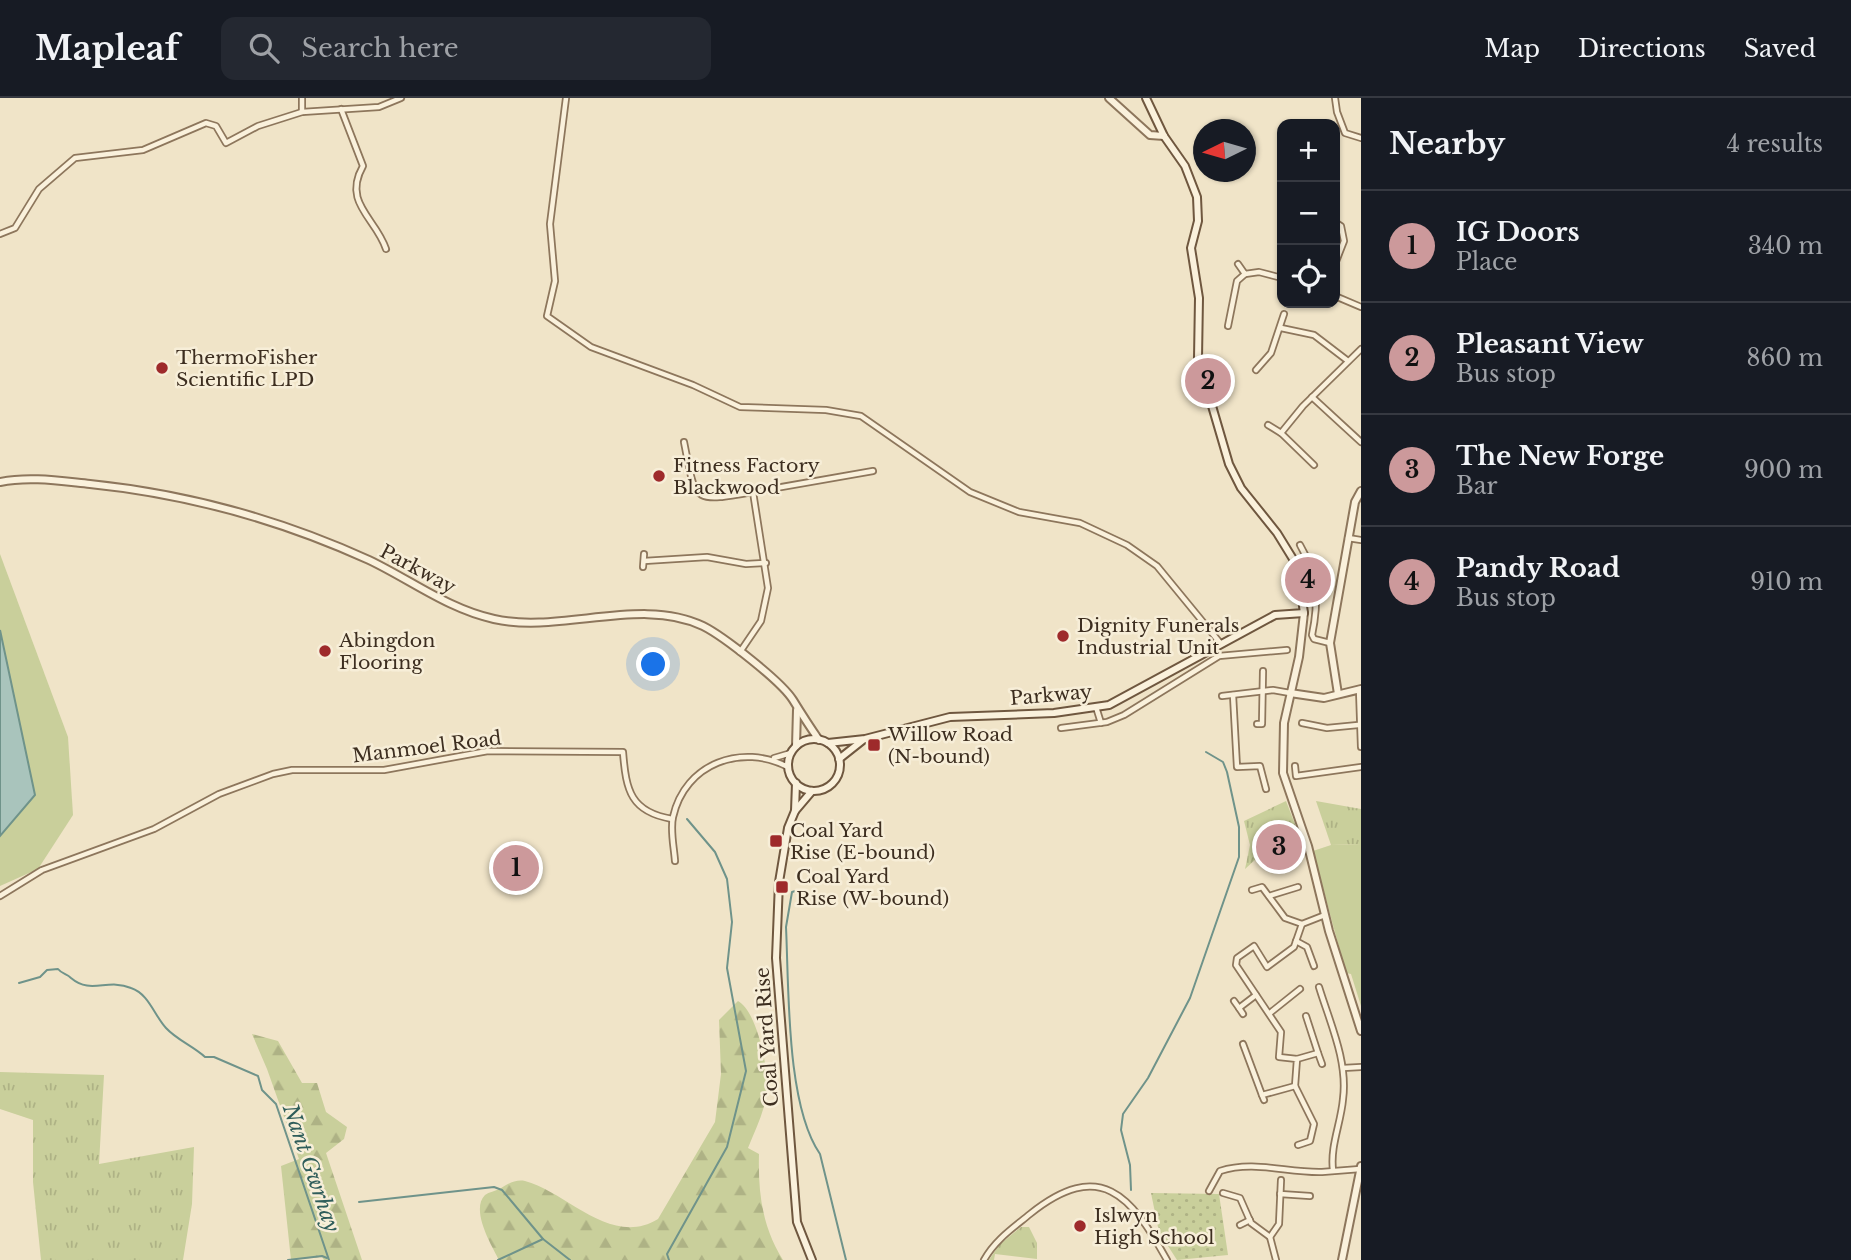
<!DOCTYPE html>
<html lang="en">
<head>
<meta charset="utf-8">
<style>
  :root { --surface:#171b24; --page:#242831; --text:#f1f3f6; --muted:#9ea1a6; --line:#363941; --accent:#cc999b }
  body { margin:0; font-family:"Libre Baskerville",serif; background:var(--page); color:var(--text) }
  .controls { position:absolute; right:21px; top:21px; display:grid; overflow:hidden; border-radius:14px; box-shadow:0 2px 5px #0004 }
  .controls button { width:63px; height:63px; display:grid; place-items:center; padding:0; border:0; border-bottom:2px solid var(--line); background:var(--surface); color:var(--text); font:35px sans-serif }
  .compass { position:absolute; left:1193px; top:21px; width:63px; height:63px; border-radius:50%; background:var(--surface); box-shadow:0 2px 5px #0004; rotate:265deg }
  .you { position:absolute; left:654px; top:567px; width:24px; height:24px; margin:-18px; border:5px solid #fff; border-radius:50%; background:#1a73e8; box-shadow:0 0 0 10px #1a73e833 }
  .badge { display:grid; place-items:center; width:46px; height:46px; border-radius:50%; background:var(--accent); color:#111; font-size:23px; font-weight:700 }
  .pin { position:absolute; translate:-50% -50%; border:4px solid #fff; box-shadow:0 2px 7px #0006 }
  .list { margin:0; padding:0; list-style:none }
  h2 { display:flex; justify-content:space-between; align-items:center; height:91px; margin:0; padding:0 28px; font-size:30px }
  h2 small { font-size:23px; font-weight:400; color:var(--muted) }
  .list li { display:grid; grid-template-columns:46px 1fr auto; gap:21px; align-items:center; box-sizing:border-box; height:112px; padding:0 28px; border-top:2px solid var(--line) }
  .list b { display:block; font-size:26px; white-space:nowrap }
  .list p { margin:0; font-size:23px; white-space:nowrap; color:var(--muted) }
  .list em { font-size:23px; font-style:normal; color:var(--muted) }
  .icon { flex:none; width:38px; height:38px; fill:none; stroke:currentColor; stroke-width:2; stroke-linecap:round; stroke-linejoin:round }
  .map { position:relative; flex:none; width:1361px; height:1162px; overflow:hidden }
  header { display:flex; align-items:center; gap:42px; box-sizing:border-box; height:98px; padding:0 35px; background:var(--surface); border-bottom:2px solid var(--line) }
  header strong { font-size:33px }
  nav { display:flex; gap:38px; margin-inline-start:auto; font-size:24px }
  .search { width:490px; height:63px; background:var(--page); display:flex; align-items:center; gap:18px; box-sizing:border-box; padding:0 24px; border-radius:14px; color:var(--muted); font-size:26px }
  main { display:flex }
  aside { flex:1; background:var(--surface) }
  .map>svg:first-child { display:block }
</style>
</head>
<body>
<header>
<strong>Mapleaf</strong>
<div class="search"><svg class="icon" aria-label="search" viewBox="0 0 24 24"><circle cx="10" cy="10" r="6"/><path d="M15 15l6 6"/></svg>Search here</div>
<nav><a>Map</a><a>Directions</a><a>Saved</a></nav>
</header>
<main>
<div class="map">
<svg width="1361" height="1162" viewBox="0 0 1361 1162">
  <defs>
    <pattern id="grass-tufts" width="24" height="20" patternUnits="userSpaceOnUse" patternTransform="scale(1.75)"><rect width="24" height="20" fill="#c9cf9b"/><path d="M3 7l-1-3M5 7V3M7 7l1-3M15 17l-1-3M17 17v-4M19 17l1-3" fill="none" stroke="#aeb285"/></pattern>
    <pattern id="forest-firs" width="22" height="20" patternUnits="userSpaceOnUse" patternTransform="scale(1.75)"><rect width="22" height="20" fill="#c9cf9b"/><path d="M5 1l3.5 6h-7zM16 11l3.5 6h-7z" fill="#aeb285"/></pattern>
    <pattern id="garden-dots" width="8" height="8" patternUnits="userSpaceOnUse" patternTransform="scale(1.75)"><rect width="8" height="8" fill="#c9cf9b"/><path d="M2 2h.1M6 6h.1" fill="none" stroke="#aeb285" stroke-width="1.8" stroke-linecap="round"/></pattern>
  </defs>
  <rect width="100%" height="100%" fill="#f0e4c8"/>
  <g fill="url(#grass-tufts)">
    <polygon points="1286,703 1304,749 1298,752 1295,736 1279,740 1245,771 1250,747 1244,723"/>
    <polygon points="1316,703 1361,711 1361,746 1331,747"/>
    <polygon points="0,974 104,977 99,1066 194,1049 192,1106 183,1162 41,1162 33,1084 33,1022 0,1011"/>
    <polygon points="1021,1129 1029,1129 1037,1145 1037,1161 995,1156 994,1162 989,1162 999,1147"/>
  </g>
  <g fill="url(#forest-firs)">
    <path d="M738 903C757 913 769 972 767 993 765 1013 755 1032 748 1050L759 1056C758 1094 762 1129 783 1162H499C492 1148 470 1112 485 1097 489 1094 495 1093 500 1091 507 1086 516 1081 525 1083 567 1094 611 1150 658 1121L715 1024 721 976 719 922Z"/>
    <polygon points="252,936 278,943 302,985 317,985 326,1014 347,1029 344,1041 326,1055 362,1162 324,1162 322,1159 291,1162 281,1068 299,1061 267,971"/>
  </g>
  <g fill="#c9cf9b">
    <polygon points="0,456 68,639 73,717 38,771 0,788"/>
    <polygon points="1361,746 1361,908 1351,876 1346,875 1313,753 1331,747"/>
  </g>
  <polygon fill="url(#garden-dots)" points="1151,1095 1219,1096 1228,1157 1177,1162 1159,1134"/>
  <polygon fill="#a9c4bc" stroke="#6f938a" stroke-width="2" points="0,532 35,697 0,738"/>
  <g fill="none" stroke-linecap="round" stroke-linejoin="round">
    <g stroke="#6f938a" stroke-width="2">
      <path d="M799 792 792 794 786 829C789 890 786 1007 820 1056L846 1162"/>
      <path d="M19 885 40 879 47 872 58 871C62 876 67 876 71 880 91 897 107 880 131 890 149 896 154 917 166 930 177 942 193 948 205 959H214L258 978 262 992 276 1006 329 1162"/>
      <polyline points="1131,1092 1130,1067 1121,1032 1123,1016 1148,980 1190,900 1239,759 1239,729 1227,674 1223,664 1206,654"/>
      <polyline points="359,1104 494,1089 502,1092 543,1141"/>
      <polyline points="288,1162 322,1158 327,1160"/>
      <polyline points="498,1162 543,1141 570,1162"/>
      <polyline points="669,1162 667,1156 727,1049 746,973 727,870 732,824 727,781 715,754 687,721"/>
    </g>
    <defs>
      <g id="minor">
        <polyline points="302,0 302,14"/>
        <polyline points="566,0 550,126 555,183 547,218 591,249 693,287 740,309 826,312 861,318 970,394 1019,414 1080,425 1127,447 1157,468 1221,546"/>
        <polyline points="1335,0 1337,14 1345,35 1361,40"/>
        <path d="M341 11 363 68C342 105 376 120 386 151"/>
        <polyline points="1335,124 1341,128 1344,143 1335,166"/>
        <polyline points="0,136 15,130 39,91 75,60 143,52 206,25 216,28 226,45 258,28 302,14 379,9 401,0"/>
        <polyline points="1238,166 1245,176 1259,174 1282,180"/>
        <polyline points="1335,198 1361,209"/>
        <polyline points="1228,228 1237,183 1245,176"/>
        <polyline points="1281,230 1314,237 1348,263"/>
        <polyline points="1256,272 1271,255 1284,216"/>
        <polyline points="1312,299 1361,344"/>
        <polyline points="1268,327 1281,335"/>
        <path d="M684 344C696 404 691 405 753 394"/>
        <polyline points="1314,367 1281,335 1303,308 1361,251"/>
        <polyline points="1348,440 1361,442"/>
        <path d="M1300 447C1318 478 1319 503 1312 537L1314 541 1330 545"/>
        <polyline points="644,463 707,459 746,466 766,465"/>
        <polyline points="643,469 644,456"/>
        <polyline points="740,554 761,523 768,490 753,394 873,373"/>
        <polyline points="1359,591 1361,649"/>
        <polyline points="1233,597 1237,669 1260,668 1266,691"/>
        <polyline points="1222,598 1273,592 1290,595"/>
        <polyline points="1096,609 1101,625"/>
        <polyline points="1302,625 1327,630 1358,627"/>
        <polyline points="1257,626 1262,626 1263,573"/>
        <polyline points="1061,630 1107,624 1124,617 1219,558 1287,552"/>
        <polyline points="774,660 791,655"/>
        <polyline points="1295,668 1296,678 1361,669"/>
        <path d="M675 763C674 749 670 732 673 719 685 665 742 645 788 669"/>
        <polyline points="1252,792 1262,789 1285,820 1302,826"/>
        <path d="M0 798 42 772 154 731 219 696 273 676 292 672H384L488 653 623 654C626 693 631 714 672 721"/>
        <polyline points="1269,798 1298,789"/>
        <polyline points="1296,843 1307,849 1314,868"/>
        <path d="M1319 889C1330 925 1348 963 1343 1001 1341 1025 1330 1048 1333 1072"/>
        <polyline points="1234,903 1239,910"/>
        <polyline points="1270,915 1300,891"/>
        <polyline points="1243,916 1239,910 1256,897"/>
        <polyline points="1243,946 1262,997"/>
        <polyline points="1318,955 1322,966"/>
        <polyline points="1297,961 1318,955 1306,918"/>
        <polyline points="1343,970 1361,969"/>
        <polyline points="1295,988 1297,961 1279,959 1281,934 1236,867 1237,860 1254,848 1267,869 1294,849 1302,826 1325,817"/>
        <polyline points="1295,988 1314,1026 1310,1043 1298,1047"/>
        <polyline points="1264,1002 1262,997 1295,988"/>
        <path d="M1209 1093 1220 1073C1254 1062 1287 1075 1322 1074 1335 1073 1348 1072 1360 1071"/>
        <polyline points="1223,1095 1240,1100 1251,1125 1270,1139"/>
        <polyline points="1280,1096 1310,1098"/>
        <polyline points="1240,1127 1250,1122"/>
        <path d="M984 1162C995 1142 1013 1130 1030 1116 1100 1060 1131 1097 1167 1162"/>
        <polyline points="1276,1162 1270,1139 1279,1126 1281,1082"/>
      </g>
      <g id="tertiary">
        <polyline points="1109,0 1150,37 1164,38"/>
        <path d="M0 384C29 378 60 383 90 386 188 396 279 421 369 462 411 482 448 511 494 521 560 536 642 498 703 528 723 538 781 583 793 602 801 615 810 629 819 642"/>
        <polyline points="1304,515 1299,559 1284,625 1283,675 1308,748 1329,833 1361,933"/>
        <polyline points="1290,595 1324,600 1361,591"/>
        <polyline points="1338,596 1330,545 1355,404 1361,393"/>
        <polyline points="796,648 797,612"/>
        <polyline points="1342,1162 1361,1068"/>
      </g>
      <g id="secondary">
        <circle cx="814" cy="667" r="26"/>
        <polyline points="828,645 865,641 950,619 1054,615 1109,607 1275,517 1304,515 1299,480 1293,461 1277,435 1241,390 1229,366 1198,260 1199,200 1191,150 1198,123 1197,99 1185,68 1164,38 1146,0"/>
        <polyline points="839,661 863,642"/>
        <polyline points="796,685 795,713 788,730 779,784 776,860 797,1124 812,1162"/>
        <polyline points="795,713 812,693"/>
      </g>
    </defs>
    <use href="#minor" stroke="#8d765c" stroke-width="8"/>
    <use href="#tertiary" stroke="#8d765c" stroke-width="10"/>
    <use href="#secondary" stroke="#6f573f" stroke-width="10"/>
    <use href="#minor" stroke="#faf1dc" stroke-width="4.5"/>
    <use href="#tertiary" stroke="#faf1dc" stroke-width="6"/>
    <use href="#secondary" stroke="#faf1dc" stroke-width="6"/>
  </g>
  <g fill="#9e2a2b" stroke="#f7eed8" stroke-width="2.5">
    <circle cx="162" cy="270" r="7"/>
    <circle cx="659" cy="378" r="7"/>
    <circle cx="1063" cy="538" r="7"/>
    <circle cx="325" cy="553" r="7"/>
    <rect x="867" y="640" width="14" height="14" rx="3.5"/>
    <rect x="769" y="736" width="14" height="14" rx="3.5"/>
    <rect x="775" y="782" width="14" height="14" rx="3.5"/>
    <circle cx="1080" cy="1128" r="7"/>
  </g>
  <g text-anchor="middle" dominant-baseline="central" stroke-width="5" stroke-linejoin="round" paint-order="stroke">
    <g font-size="19" fill="#3d2e20" stroke="#f7eed8" text-anchor="start">
      <text x="176" y="259">ThermoFisher<tspan x="176" dy="22">Scientific LPD</tspan></text>
      <text x="673" y="367">Fitness Factory<tspan x="673" dy="22">Blackwood</tspan></text>
      <text x="1077" y="527">Dignity Funerals<tspan x="1077" dy="22">Industrial Unit</tspan></text>
      <text x="339" y="542">Abingdon<tspan x="339" dy="22">Flooring</tspan></text>
      <text x="888" y="636">Willow Road<tspan x="888" dy="22">(N-bound)</tspan></text>
      <text x="790" y="732">Coal Yard<tspan x="790" dy="22">Rise (E-bound)</tspan></text>
      <text x="796" y="778">Coal Yard<tspan x="796" dy="22">Rise (W-bound)</tspan></text>
      <text x="1094" y="1117">Islwyn<tspan x="1094" dy="22">High School</tspan></text>
    </g>
    <g font-size="19" fill="#3d2e20" stroke="#f7eed8">
      <text transform="translate(418 471) rotate(28)">Parkway</text>
      <text transform="translate(1051 597) rotate(-5)">Parkway</text>
      <text transform="translate(427 649) rotate(-7)">Manmoel Road</text>
      <text transform="translate(767 939) rotate(-94)">Coal Yard Rise</text>
    </g>
    <g font-size="21" font-style="italic" fill="#2f5d5a" stroke="#f7eed8">
      <text transform="translate(311 1070) rotate(71)">Nant Gwrhay</text>
    </g>
  </g>
</svg>
<div class="controls">
<button>+</button>
<button>−</button>
<button><svg class="icon" aria-label="locate" viewBox="0 0 24 24"><circle cx="12" cy="12" r="6"/><path d="M12 2v4M12 18v4M2 12h4M18 12h4"/></svg></button>
</div>
<svg class="compass" viewBox="-18 -18 36 36"><path d="M0-13l5 13h-10z" fill="#e53935"/><path d="M0 13l5-13h-10z" fill="#9ea1a6"/></svg>
<div class="you"></div>
<div class="pin badge" style="left:516px;top:770px">1</div>
<div class="pin badge" style="left:1208px;top:283px">2</div>
<div class="pin badge" style="left:1279px;top:749px">3</div>
<div class="pin badge" style="left:1308px;top:482px">4</div>
</div>
<aside>
<h2>Nearby<small>4 results</small></h2>
<ul class="list">
<li><span class="badge">1</span><div><b>IG Doors</b><p>Place</p></div><em>340 m</em></li>
<li><span class="badge">2</span><div><b>Pleasant View</b><p>Bus stop</p></div><em>860 m</em></li>
<li><span class="badge">3</span><div><b>The New Forge</b><p>Bar</p></div><em>900 m</em></li>
<li><span class="badge">4</span><div><b>Pandy Road</b><p>Bus stop</p></div><em>910 m</em></li>
</ul>
</aside>
</main>
</body>
</html>
